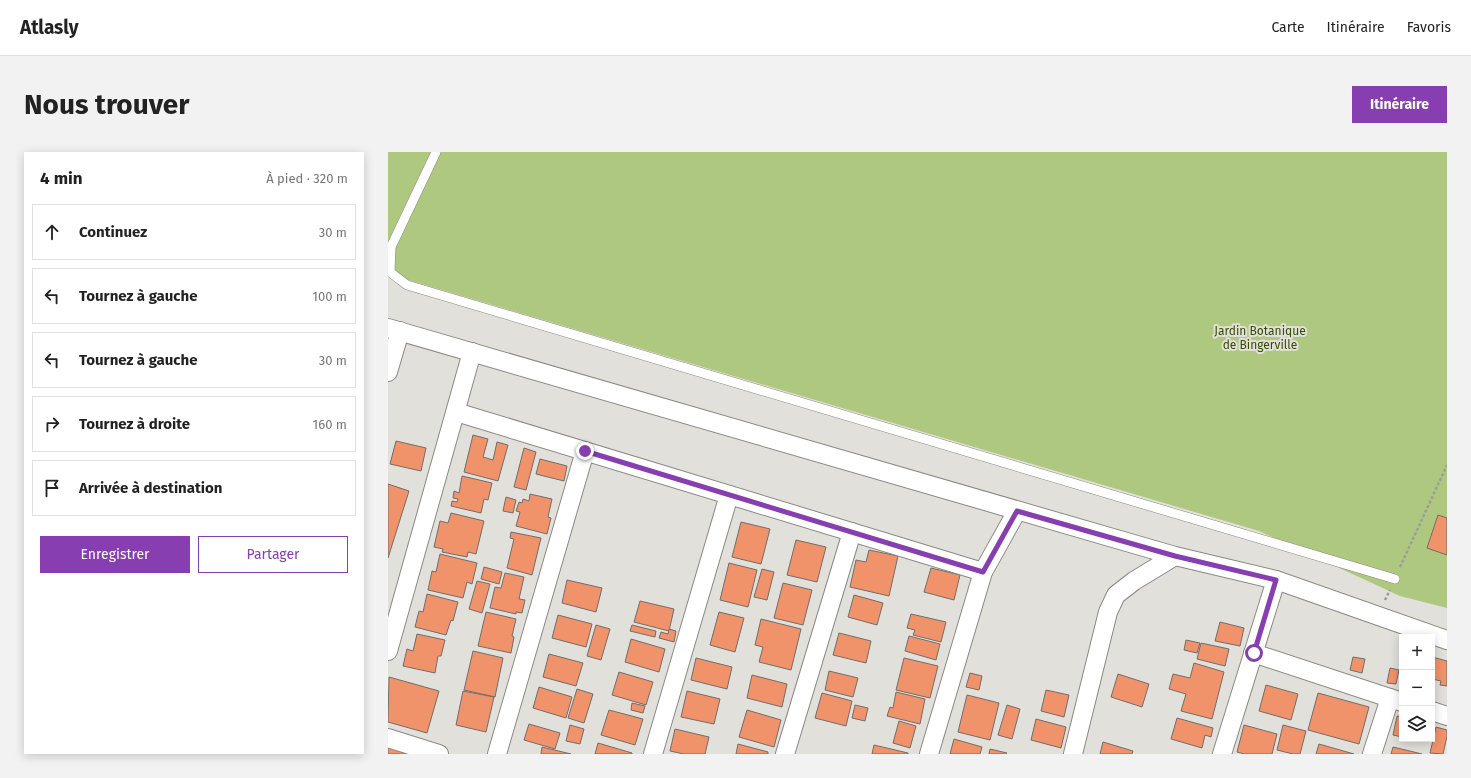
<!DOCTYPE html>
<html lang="fr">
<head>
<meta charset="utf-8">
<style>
  :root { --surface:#fff; --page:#f2f2f2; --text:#222; --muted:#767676; --line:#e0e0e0; --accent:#873eb0 }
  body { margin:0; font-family:"Fira Sans",sans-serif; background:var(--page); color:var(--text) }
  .controls { position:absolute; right:12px; bottom:12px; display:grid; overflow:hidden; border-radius:0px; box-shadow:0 2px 10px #0003 }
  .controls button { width:36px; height:36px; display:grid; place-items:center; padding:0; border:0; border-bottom:1px solid var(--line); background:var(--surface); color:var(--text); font:20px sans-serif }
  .stop { position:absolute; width:12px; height:12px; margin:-9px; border:3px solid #873eb0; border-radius:50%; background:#fff }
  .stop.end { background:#873eb0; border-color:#fff; box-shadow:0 1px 4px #0008 }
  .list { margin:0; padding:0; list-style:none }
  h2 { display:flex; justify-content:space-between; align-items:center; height:52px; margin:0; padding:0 16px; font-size:17px }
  h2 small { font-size:13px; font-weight:400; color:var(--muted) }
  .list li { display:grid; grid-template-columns:26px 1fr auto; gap:12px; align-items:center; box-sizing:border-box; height:56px; margin:0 8px 8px; padding:0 8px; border:1px solid var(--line); border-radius:0px }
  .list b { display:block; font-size:15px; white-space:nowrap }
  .list em { font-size:13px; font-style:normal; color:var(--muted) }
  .actions { display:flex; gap:8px; padding:12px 16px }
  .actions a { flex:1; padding:9px 0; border:1px solid var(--accent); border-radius:0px; text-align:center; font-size:14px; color:var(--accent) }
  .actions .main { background:var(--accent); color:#fff }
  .icon { flex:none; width:22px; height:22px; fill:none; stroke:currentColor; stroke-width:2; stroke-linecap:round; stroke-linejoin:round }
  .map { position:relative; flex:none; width:1059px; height:602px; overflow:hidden; border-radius:0px }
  header { display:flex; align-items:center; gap:24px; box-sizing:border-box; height:56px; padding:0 20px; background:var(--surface); border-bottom:1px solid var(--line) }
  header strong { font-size:19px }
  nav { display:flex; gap:22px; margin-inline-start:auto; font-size:14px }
  .intro { display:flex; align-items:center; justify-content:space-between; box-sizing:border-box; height:96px; padding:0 24px }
  h1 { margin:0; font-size:28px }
  .button { padding:10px 18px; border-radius:0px; background:var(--accent); color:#fff; font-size:14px; font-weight:700 }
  main { display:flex; gap:24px; padding:0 24px }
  aside { flex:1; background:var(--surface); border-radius:0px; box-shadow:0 2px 10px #0003 }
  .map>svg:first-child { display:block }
</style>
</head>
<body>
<header>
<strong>Atlasly</strong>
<nav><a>Carte</a><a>Itinéraire</a><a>Favoris</a></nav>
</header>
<div class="intro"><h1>Nous trouver</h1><a class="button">Itinéraire</a></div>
<main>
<aside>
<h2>4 min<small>À pied · 320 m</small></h2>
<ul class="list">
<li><svg class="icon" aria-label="ahead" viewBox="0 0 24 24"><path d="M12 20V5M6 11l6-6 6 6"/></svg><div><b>Continuez</b></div><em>30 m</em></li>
<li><svg class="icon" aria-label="left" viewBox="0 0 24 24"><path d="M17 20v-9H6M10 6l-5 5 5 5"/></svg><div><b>Tournez à gauche</b></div><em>100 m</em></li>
<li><svg class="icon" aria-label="left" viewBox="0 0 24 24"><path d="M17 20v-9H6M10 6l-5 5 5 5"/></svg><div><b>Tournez à gauche</b></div><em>30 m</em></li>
<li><svg class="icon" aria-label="right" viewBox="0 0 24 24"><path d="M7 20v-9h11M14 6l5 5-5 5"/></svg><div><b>Tournez à droite</b></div><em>160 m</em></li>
<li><svg class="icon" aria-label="arrive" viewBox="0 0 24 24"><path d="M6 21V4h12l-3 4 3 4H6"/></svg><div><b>Arrivée à destination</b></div></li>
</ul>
<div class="actions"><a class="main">Enregistrer</a><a>Partager</a></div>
</aside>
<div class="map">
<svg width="1059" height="602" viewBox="0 0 1059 602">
  <rect width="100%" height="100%" fill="#e1e0da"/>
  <polygon fill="#aec87f" points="0,0 1059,0 1059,456 1012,444 871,379 0,122"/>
  <g fill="#f1936a" stroke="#726c6a">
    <polygon points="85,283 100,287 95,305 105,308 109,290 120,293 110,329 76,320"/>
    <polygon points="8,289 38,296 33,319 2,312"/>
    <polygon points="136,296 148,300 138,338 126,335"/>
    <polygon points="152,307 179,314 176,329 148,322"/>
    <polygon points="74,324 104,331 100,348 96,347 93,361 63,354 64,349 69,350 70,347 65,346 66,339 71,341"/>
    <polygon points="0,332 21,339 0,406"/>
    <polygon points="142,342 164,347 160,365 163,366 159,382 128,374 132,360 128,359 131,350 134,351 135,347 141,349"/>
    <polygon points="118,345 128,348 125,361 115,359"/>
    <polygon points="63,361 96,369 88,402 80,400 79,405 54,400 55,397 46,395 52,369 60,371"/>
    <polygon points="1050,363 1059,366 1059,403 1039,396"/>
    <polygon points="353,370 382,377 373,412 344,405"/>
    <polygon points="123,380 153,386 144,423 119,416 126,387 122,386"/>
    <polygon points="408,388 438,395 429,430 399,423"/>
    <polygon points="481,398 510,404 501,444 462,435 468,408 478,410"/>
    <polygon points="52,402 89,411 84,432 79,430 75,446 40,438 44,419 48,420"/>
    <polygon points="341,411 369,418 360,455 332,448"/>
    <polygon points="96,415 114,420 111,432 93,427"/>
    <polygon points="543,416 572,423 566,448 536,440"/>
    <polygon points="374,417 386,420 379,448 366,445"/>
    <polygon points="117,421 136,425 131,447 137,448 134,461 128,460 128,462 102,456 107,435 113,436"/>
    <polygon points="179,428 214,436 208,460 174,451"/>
    <polygon points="89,429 102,432 94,461 81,457"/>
    <polygon points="395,431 424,438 415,473 386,466"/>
    <polygon points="39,442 70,450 65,469 63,468 58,483 27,475 31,459 35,460"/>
    <polygon points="466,443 495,451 489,473 460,465"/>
    <polygon points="252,449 286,457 281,479 246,470"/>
    <polygon points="98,460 128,467 124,484 126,485 123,501 90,494"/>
    <polygon points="331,460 356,466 347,500 322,493"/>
    <polygon points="523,462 558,470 553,490 525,483 527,478 519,476"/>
    <polygon points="170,463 204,472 198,495 164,486"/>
    <polygon points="373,467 413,477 403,518 371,510 375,495 367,493"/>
    <polygon points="832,470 856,476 852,494 827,489"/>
    <polygon points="208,473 222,477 213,508 199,504"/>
    <polygon points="244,473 268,479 267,485 242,479"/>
    <polygon points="281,477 288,479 286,490 271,486 273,480 280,482"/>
    <polygon points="451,481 483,489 478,511 445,503"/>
    <polygon points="29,482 57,488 53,504 50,504 47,521 15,514 19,497 25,499"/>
    <polygon points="521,484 552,492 548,508 517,499"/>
    <polygon points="243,487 277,497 271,520 237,510"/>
    <polygon points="798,488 812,491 809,501 796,498"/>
    <polygon points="813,491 841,497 837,514 809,507"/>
    <polygon points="85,499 115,506 107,545 76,538"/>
    <polygon points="161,502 195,511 188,534 155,525"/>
    <polygon points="965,505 977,507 974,521 962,518"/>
    <polygon points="1044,505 1059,509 1059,534 1052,533 1053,529 1044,527"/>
    <polygon points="308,506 344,515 339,537 303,528"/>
    <polygon points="516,506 550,514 542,546 508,538"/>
    <polygon points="806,511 836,520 824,567 793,559 798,542 781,537 785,522 802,526"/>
    <polygon points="1002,516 1011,518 1008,532 999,531"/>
    <polygon points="441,519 470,526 465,545 437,538"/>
    <polygon points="231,520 265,530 258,553 224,543"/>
    <polygon points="582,521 594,524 591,538 578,535"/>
    <polygon points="730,522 761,532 754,555 723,545"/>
    <polygon points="364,523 399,532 394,555 359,546"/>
    <polygon points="1,525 51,539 39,581 0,570"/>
    <polygon points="878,533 910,542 903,568 871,559"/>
    <polygon points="151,535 184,545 178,566 145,556"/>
    <polygon points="189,537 205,542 196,571 180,566"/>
    <polygon points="658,538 681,543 676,565 653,559"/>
    <polygon points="75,539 106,545 98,580 68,573"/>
    <polygon points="299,539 332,547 326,572 293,565"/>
    <polygon points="508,540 537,547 532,572 499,564 502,555 505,556"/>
    <polygon points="434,541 464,549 458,574 427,566"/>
    <polygon points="930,541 981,555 971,592 920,578"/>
    <polygon points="579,543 611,551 602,588 570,580"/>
    <polygon points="244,551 257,554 255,561 243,558"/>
    <polygon points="467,553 480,556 477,569 464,566"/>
    <polygon points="619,553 632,557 624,587 610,583"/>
    <polygon points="221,558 255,567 247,593 213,583"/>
    <polygon points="359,558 393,568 386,595 351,585"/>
    <polygon points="1009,564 1014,565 1014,585 1005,583"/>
    <polygon points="789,566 825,576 823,585 817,583 814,596 783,587"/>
    <polygon points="648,567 678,575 673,596 643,588"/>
    <polygon points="511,569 528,574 522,596 505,591"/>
    <polygon points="141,572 172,581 167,597 136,588"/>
    <polygon points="182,573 196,577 192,592 178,589"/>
    <polygon points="856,573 889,582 884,602 856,602 849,600"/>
    <polygon points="895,573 918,579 912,602 905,602 889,598"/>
    <polygon points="1048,575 1059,578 1059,584 1055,602 1042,601"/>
    <polygon points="287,577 321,585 317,602 296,602 282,599"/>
    <polygon points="566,587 594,595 592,602 562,602"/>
    <polygon points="715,590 745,599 744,602 712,602"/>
    <polygon points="210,591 244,601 244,602 207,602"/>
    <polygon points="350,592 380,600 380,602 348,602"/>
    <polygon points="931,592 966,602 928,602"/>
    <polygon points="486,593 520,601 520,602 484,602"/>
    <polygon points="0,595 20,600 19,602 0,602"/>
    <polygon points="154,595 183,602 153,602"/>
    <polygon points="1005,595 1034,602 1003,602"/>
    <polygon points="602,597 619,601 618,602 601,602"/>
  </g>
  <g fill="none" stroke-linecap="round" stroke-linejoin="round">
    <defs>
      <polyline id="lane" points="48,0 3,95 2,120 19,133 1007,427"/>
      <g id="street">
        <polyline points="0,176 787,404 888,428 1059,488"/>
        <polyline points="0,220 12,179"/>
        <polyline points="68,260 595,420"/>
        <polyline points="0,499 84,200"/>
        <polyline points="865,501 1014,550"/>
        <polyline points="1044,559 1059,564"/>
        <polyline points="0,586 51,602"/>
        <polyline points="109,602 197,299"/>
        <polyline points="265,602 341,343"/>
        <polyline points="397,602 464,380"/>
        <polyline points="541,602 595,420 629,359"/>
        <polyline points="685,602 720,460 728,443 746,429 787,404"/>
        <polyline points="834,602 888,428"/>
        <polyline points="984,602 1002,546"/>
      </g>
    </defs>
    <use href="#lane" stroke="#8a8983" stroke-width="10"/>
    <use href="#street" stroke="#8a8983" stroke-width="20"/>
    <g stroke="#9e9d99" stroke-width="2.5" stroke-dasharray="3 2" stroke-linecap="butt">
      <polyline points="1012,415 1059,313"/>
      <polyline points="997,448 1002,438"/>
    </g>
    <use href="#lane" stroke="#fff" stroke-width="9"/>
    <use href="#street" stroke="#fff" stroke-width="18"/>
  </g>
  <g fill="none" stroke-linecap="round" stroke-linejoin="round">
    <polyline stroke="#873eb0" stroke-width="5" points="197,299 595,420 629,359 787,404 888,428 866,501"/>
  </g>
  <g text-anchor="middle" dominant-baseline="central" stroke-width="4" stroke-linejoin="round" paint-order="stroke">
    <g font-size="12" fill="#384b03" stroke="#e1e0da">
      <text x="872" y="179">Jardin Botanique<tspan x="872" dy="14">de Bingerville</tspan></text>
    </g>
  </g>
</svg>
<div class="controls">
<button>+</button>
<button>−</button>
<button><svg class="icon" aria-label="layers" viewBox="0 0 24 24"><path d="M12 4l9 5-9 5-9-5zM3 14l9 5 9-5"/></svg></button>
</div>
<div class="stop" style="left:866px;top:501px"></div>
<div class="stop end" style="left:197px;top:299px"></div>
</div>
</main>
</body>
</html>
